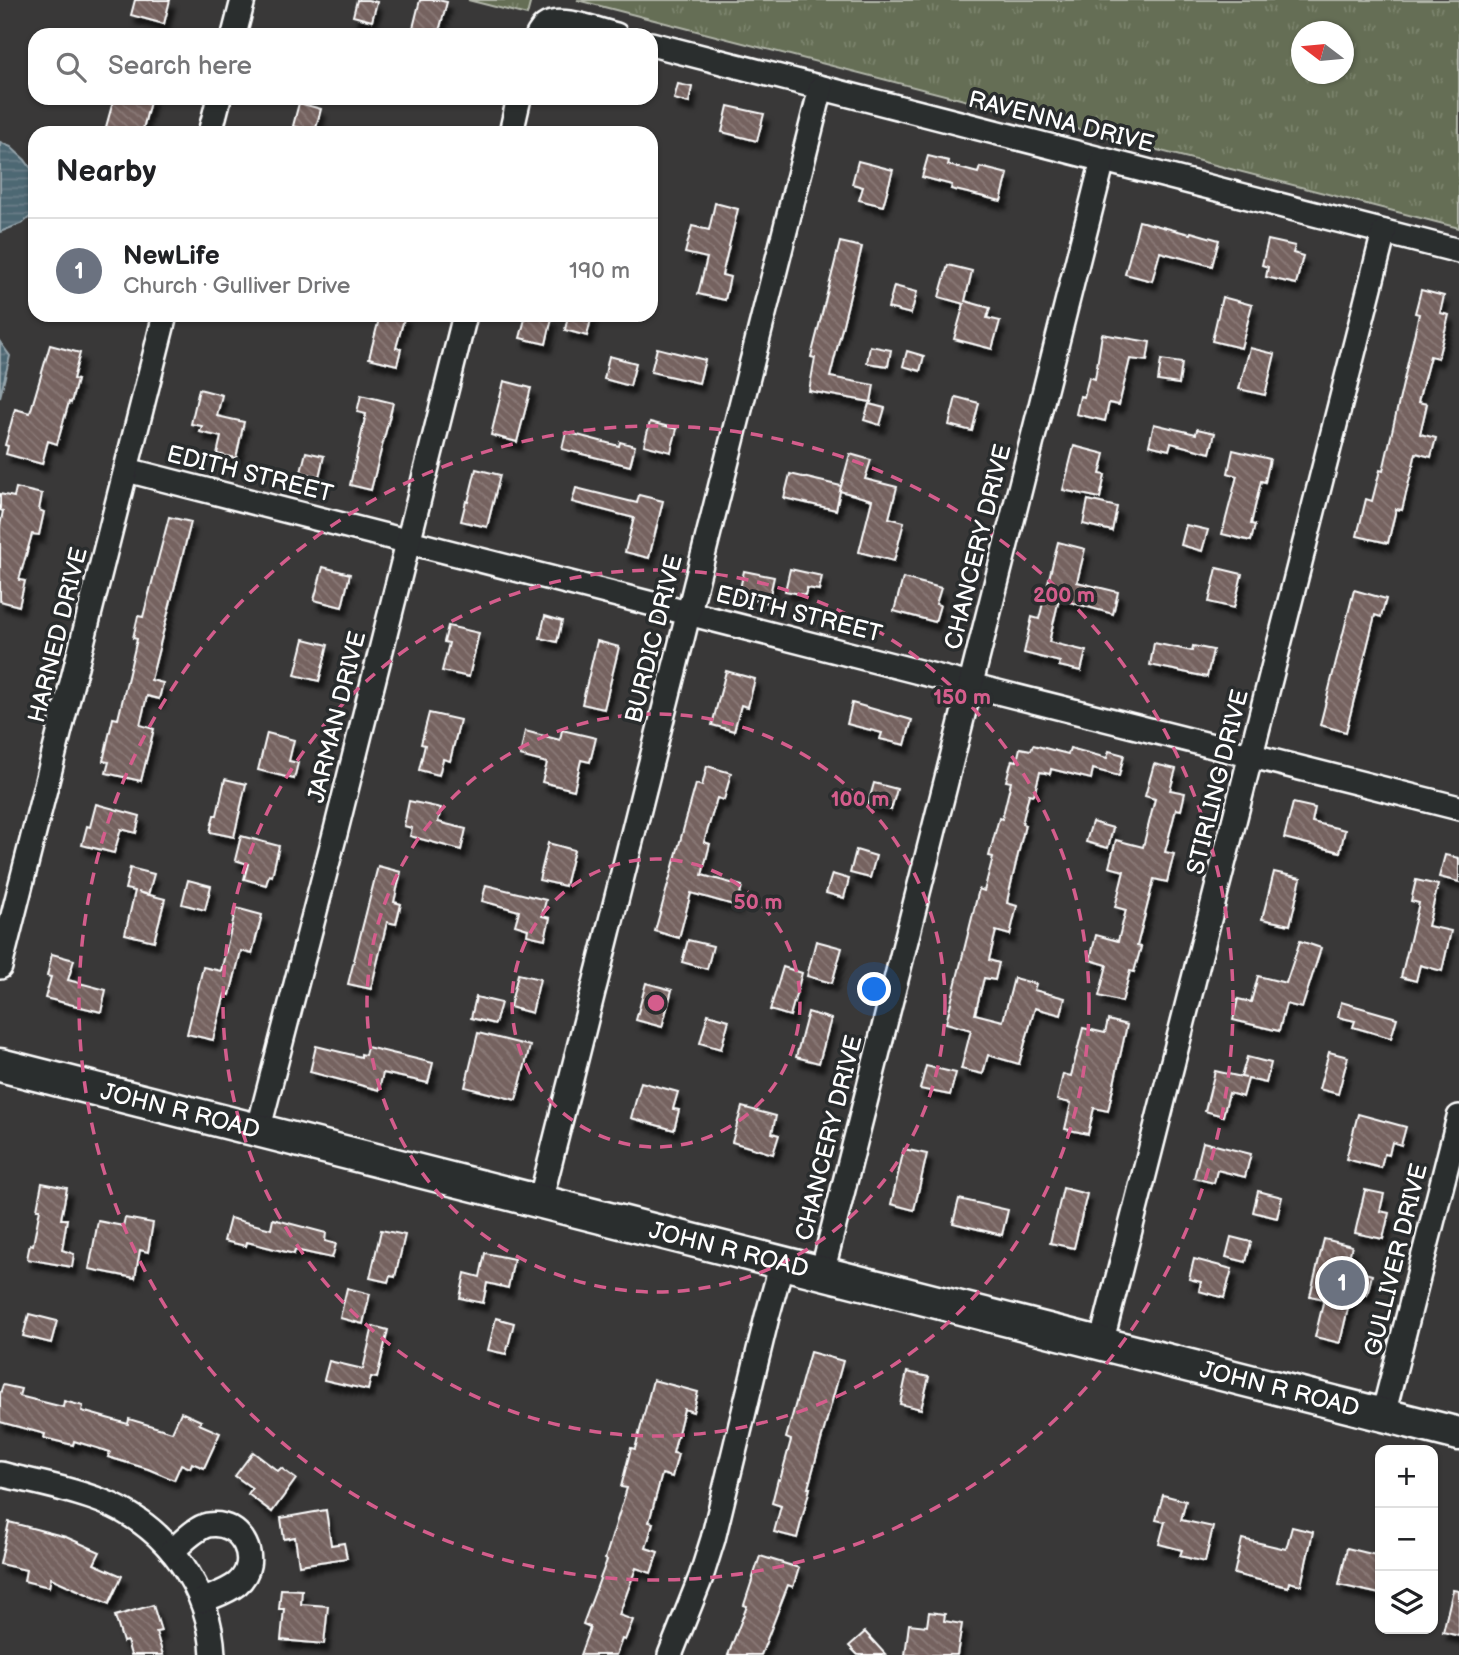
<!DOCTYPE html>
<html lang="en">
<head>
<meta charset="utf-8">
<style>
  :root { --surface:#fff; --page:#f6f6f6; --text:#202124; --muted:#757577; --line:#e0e0e0; --accent:#84575d }
  body { margin:0; font-family:"Balsamiq Sans",sans-serif; background:var(--page); color:var(--text) }
  .controls { position:absolute; right:21px; bottom:21px; display:grid; overflow:hidden; border-radius:14px; box-shadow:0 2px 5px #0004 }
  .controls button { width:63px; height:63px; display:grid; place-items:center; padding:0; border:0; border-bottom:2px solid var(--line); background:var(--surface); color:var(--text); font:35px sans-serif }
  .compass { position:absolute; left:1291px; top:21px; width:63px; height:63px; border-radius:50%; background:var(--surface); box-shadow:0 2px 5px #0004; rotate:286deg }
  .you { position:absolute; left:875px; top:990px; width:24px; height:24px; margin:-18px; border:5px solid #fff; border-radius:50%; background:#1a73e8; box-shadow:0 0 0 10px #1a73e833 }
  .badge { display:grid; place-items:center; width:46px; height:46px; border-radius:50%; background:var(--accent); color:#fff; font-size:23px; font-weight:700 }
  .pin { position:absolute; translate:-50% -50%; border:4px solid #fff; box-shadow:0 2px 7px #0006 }
  .list { margin:0; padding:0; list-style:none }
  h2 { display:flex; justify-content:space-between; align-items:center; height:91px; margin:0; padding:0 28px; font-size:30px }
  h2 small { font-size:23px; font-weight:400; color:var(--muted) }
  .list li { display:grid; grid-template-columns:46px 1fr auto; gap:21px; align-items:center; box-sizing:border-box; height:105px; padding:0 28px; border-top:2px solid var(--line) }
  .list b { display:block; font-size:26px; white-space:nowrap }
  .list p { margin:0; font-size:23px; white-space:nowrap; color:var(--muted) }
  .list em { font-size:23px; font-style:normal; color:var(--muted) }
  .icon { flex:none; width:38px; height:38px; fill:none; stroke:currentColor; stroke-width:2; stroke-linecap:round; stroke-linejoin:round }
  .map { position:relative; flex:none; width:1459px; height:1655px; overflow:hidden }
  .search { position:absolute; background:var(--surface); box-shadow:0 2px 5px #0004; left:28px; top:28px; width:630px; height:77px; display:flex; align-items:center; gap:18px; box-sizing:border-box; padding:0 24px; border-radius:21px; color:var(--muted); font-size:26px }
  .panel { position:absolute; background:var(--surface); box-shadow:0 2px 5px #0004; left:28px; top:126px; width:630px; height:196px; border-radius:21px }
  .map>svg:first-child { display:block }
</style>
</head>
<body>
<div class="map">
<svg width="1459" height="1655" viewBox="0 0 1459 1655">
  <defs>
    <pattern id="grass-tufts" width="24" height="20" patternUnits="userSpaceOnUse" patternTransform="scale(1.75)"><rect width="24" height="20" fill="#656e54"/><path d="M3 7l-1-3M5 7V3M7 7l1-3M15 17l-1-3M17 17v-4M19 17l1-3" fill="none" stroke="#7c846e"/></pattern>
    <pattern id="water-rules" width="6" height="5" patternUnits="userSpaceOnUse" patternTransform="scale(1.75)"><rect width="6" height="5" fill="#4e6773"/><path d="M0 2.5h6" fill="none" stroke="#697e88"/></pattern>
    <pattern id="building-back-hatch" width="6" height="6" patternUnits="userSpaceOnUse" patternTransform="scale(1.75)"><rect width="6" height="6" fill="#75625f"/><path d="M-1 5l2 2M0 0l6 6M5-1l2 2" fill="none" stroke="#8a7a77"/></pattern>
    <filter id="shadow"><feDropShadow dx="4.5" dy="8" stdDeviation="2" flood-color="#0009"/></filter>
  </defs>
  <rect width="100%" height="100%" fill="#393838"/>
  <filter id="ink" filterUnits="userSpaceOnUse"><feTurbulence type="fractalNoise" baseFrequency=".0143" numOctaves="2"/><feDisplacementMap in="SourceGraphic" scale="14" xChannelSelector="R" yChannelSelector="G"/><feConvolveMatrix kernelMatrix="1 2 1 2 8 2 1 2 1" color-interpolation-filters="sRGB"/></filter>
  <g filter="url(#ink)">
    <g fill="url(#grass-tufts)" stroke="#b2b6aa" stroke-width="2" fill-rule="evenodd">
      <polygon points="468,0 531,0 527,15"/>
      <path d="M577 0H1459V228ZM1302 32H1344V74H1302Z"/>
    </g>
    <g fill="url(#water-rules)" stroke="#95a4ab" stroke-width="2">
      <polygon points="0,142 11,147 25,160 35,174 35,210 32,215 23,223 0,232"/>
      <polygon points="0,342 10,356 0,397"/>
    </g>
    <g fill="url(#building-back-hatch)" stroke="#fff" stroke-width="2" filter="url(#shadow)">
      <polygon points="135,0 170,0 164,24 131,15"/>
      <polygon points="357,0 368,0 377,2 372,21 353,16"/>
      <polygon points="420,0 438,0 447,2 438,35 413,28"/>
      <polygon points="678,84 692,87 689,103 674,99"/>
      <polygon points="114,98 151,98 142,133 129,133 106,127"/>
      <polygon points="299,103 321,109 315,132 293,126"/>
      <polygon points="728,106 764,114 757,141 722,132"/>
      <polygon points="928,156 949,161 948,165 978,173 980,167 1008,174 1001,201 951,189 952,185 922,177"/>
      <polygon points="858,161 893,170 883,206 859,200 863,187 852,184"/>
      <polygon points="715,203 738,209 722,275 730,277 725,300 698,294 707,258 685,253 692,226 709,230"/>
      <polygon points="1139,221 1190,234 1191,232 1219,240 1212,266 1160,252 1152,281 1125,274"/>
      <polygon points="1268,240 1295,246 1293,253 1303,256 1296,284 1266,277 1268,267 1262,265"/>
      <polygon points="840,242 862,247 830,377 874,385 871,402 809,391 815,358 811,357"/>
      <polygon points="948,265 972,271 965,301 990,308 987,318 1000,321 992,349 954,339 964,304 939,297"/>
      <polygon points="894,286 917,292 911,314 888,308"/>
      <polygon points="1421,290 1444,296 1440,313 1449,315 1438,358 1430,356 1418,402 1427,404 1420,434 1436,438 1431,457 1416,453 1402,510 1396,509 1388,543 1357,536 1366,499 1372,501 1380,470 1383,471 1419,314 1415,313"/>
      <polygon points="1222,297 1252,305 1241,348 1212,341"/>
      <polygon points="380,315 405,315 396,348 401,349 397,365 369,358"/>
      <polygon points="526,315 538,315 552,318 546,344 520,338"/>
      <polygon points="568,315 592,315 587,336 565,330"/>
      <polygon points="1102,334 1150,342 1147,361 1130,359 1119,405 1109,403 1105,421 1076,414 1080,396 1084,397 1089,377 1095,379"/>
      <polygon points="50,345 80,353 73,379 77,380 71,403 69,402 57,444 48,441 42,464 6,454 8,446 5,445 15,409 30,413"/>
      <polygon points="870,346 891,350 888,366 867,363"/>
      <polygon points="657,348 705,360 699,383 651,372"/>
      <polygon points="1250,348 1275,354 1265,395 1239,389"/>
      <polygon points="907,351 924,356 920,371 903,366"/>
      <polygon points="609,356 636,363 630,386 604,379"/>
      <polygon points="1161,360 1182,363 1179,384 1158,381"/>
      <polygon points="504,381 531,388 517,442 491,435"/>
      <polygon points="199,389 222,395 217,416 244,422 236,458 217,454 221,437 200,432 202,426 191,424"/>
      <polygon points="361,395 393,403 371,490 350,485 366,414 357,412"/>
      <polygon points="956,397 979,403 972,431 949,425"/>
      <polygon points="869,404 885,408 880,425 864,420"/>
      <polygon points="650,422 677,429 671,452 644,445"/>
      <polygon points="1154,424 1196,434 1197,429 1215,433 1210,453 1171,443 1169,450 1149,445"/>
      <polygon points="566,432 619,446 620,442 635,446 630,466 562,449"/>
      <polygon points="1074,446 1105,454 1100,474 1105,475 1100,498 1063,490"/>
      <polygon points="1233,450 1270,459 1265,482 1261,481 1251,524 1255,525 1251,541 1222,534 1237,476 1228,473"/>
      <polygon points="306,452 324,456 319,477 301,472"/>
      <polygon points="850,454 871,460 865,479 897,487 889,518 904,522 894,561 859,552 872,500 840,491 836,510 784,498 790,474 841,486 840,490"/>
      <polygon points="476,469 500,475 487,527 461,521 466,501 468,502"/>
      <polygon points="16,488 42,494 39,510 44,512 39,535 32,534 19,580 25,581 19,606 0,601 0,526 3,511 0,510 0,494 14,497"/>
      <polygon points="576,488 637,503 639,495 663,501 649,558 625,552 634,518 572,502"/>
      <polygon points="1088,500 1117,507 1112,531 1083,524"/>
      <polygon points="169,517 191,522 151,680 163,683 159,699 147,696 140,725 154,729 141,781 106,773 109,762 103,761 113,718 118,719 137,639 133,638 138,616 143,617"/>
      <polygon points="1186,525 1208,530 1202,551 1181,545"/>
      <polygon points="1058,542 1085,549 1077,582 1118,592 1113,614 1059,599 1049,642 1086,651 1081,671 1059,666 1060,662 1024,653 1032,617 1039,619"/>
      <polygon points="323,567 350,574 342,607 314,600"/>
      <polygon points="1217,568 1242,574 1234,608 1209,602"/>
      <polygon points="790,569 822,576 819,590 807,588 805,595 785,591"/>
      <polygon points="744,571 774,577 768,603 738,597"/>
      <polygon points="903,578 941,588 936,604 940,605 935,622 894,611"/>
      <polygon points="1354,590 1386,599 1381,617 1375,615 1346,732 1320,725"/>
      <polygon points="545,616 562,621 557,642 540,638"/>
      <polygon points="448,626 479,633 469,677 442,671 449,643 444,642"/>
      <polygon points="304,639 328,645 319,681 295,675"/>
      <polygon points="597,641 619,647 604,709 582,704"/>
      <polygon points="1154,643 1192,651 1193,646 1213,650 1207,677 1150,665"/>
      <polygon points="726,671 755,679 748,707 741,705 734,731 712,725"/>
      <polygon points="852,703 912,720 905,745 880,739 882,733 847,724"/>
      <polygon points="429,713 460,720 450,761 443,759 439,775 419,770 425,745 421,744"/>
      <polygon points="562,730 596,738 590,762 581,760 574,790 542,782 547,763 520,756 525,731 560,740"/>
      <polygon points="267,733 294,740 289,761 298,763 294,779 258,770"/>
      <polygon points="1033,745 1068,754 1070,748 1107,758 1109,751 1124,755 1119,776 1093,769 1091,779 1051,769 1050,774 1040,772 1034,795 1029,794 1022,824 1025,825 1008,897 1007,903 1017,906 1010,935 996,931 989,960 999,963 995,980 984,978 975,1014 1003,1021 1014,978 1036,984 1034,990 1065,998 1061,1015 1035,1008 1019,1064 988,1055 983,1074 961,1069 971,1030 946,1023 979,889 984,891 993,857 989,856 999,818 1002,819 1011,782 1006,781 1012,760 1017,761 1020,748 1031,750"/>
      <polygon points="1154,764 1176,769 1170,790 1185,793 1181,810 1176,809 1165,852 1174,854 1167,882 1154,879 1137,946 1141,947 1134,972 1130,971 1122,1002 1099,996 1107,965 1090,960 1096,935 1118,941 1126,910 1115,907 1124,871 1109,867 1116,840 1143,847 1155,799 1145,796"/>
      <polygon points="707,766 731,773 724,800 717,798 704,842 710,844 702,875 742,886 737,906 691,893 679,938 655,931 696,784 702,786"/>
      <polygon points="225,779 246,784 234,837 210,832 214,815 217,815"/>
      <polygon points="874,783 897,789 891,810 868,804"/>
      <polygon points="409,801 441,808 438,822 466,829 461,850 410,836 412,828 404,826"/>
      <polygon points="1293,803 1315,808 1312,822 1345,830 1340,852 1284,838"/>
      <polygon points="96,804 140,816 136,833 121,829 114,853 82,845 87,826 90,827"/>
      <polygon points="1092,822 1113,828 1108,848 1086,842"/>
      <polygon points="241,836 279,846 272,876 269,875 266,885 244,879 248,864 235,860"/>
      <polygon points="548,843 574,850 565,886 539,880"/>
      <polygon points="856,850 876,856 870,878 850,873"/>
      <polygon points="1445,855 1459,858 1459,882 1439,877"/>
      <polygon points="378,866 401,872 394,902 401,904 396,924 387,922 371,989 348,984"/>
      <polygon points="130,868 154,874 148,895 138,892 165,899 154,941 125,934 135,891 125,889"/>
      <polygon points="1274,872 1301,878 1290,925 1262,919"/>
      <polygon points="832,874 849,879 844,898 826,893"/>
      <polygon points="188,880 211,886 205,910 182,904"/>
      <polygon points="1416,880 1438,885 1428,926 1451,931 1442,971 1420,965 1416,981 1401,977 1419,903 1411,901"/>
      <polygon points="486,885 546,900 542,916 550,918 545,939 527,935 528,929 515,925 519,911 482,901"/>
      <polygon points="236,908 262,915 252,954 241,951 230,995 225,994 213,1040 187,1034 203,967 221,971"/>
      <polygon points="688,940 713,946 707,969 682,962"/>
      <polygon points="816,941 842,948 832,983 807,976"/>
      <polygon points="1300,941 1321,948 1302,1008 1286,1004 1279,1031 1233,1020 1238,999 1251,1002 1258,976 1286,983"/>
      <polygon points="52,954 74,960 68,980 106,990 101,1012 45,998 51,977 47,976"/>
      <polygon points="783,967 802,973 790,1016 770,1010"/>
      <polygon points="518,974 540,979 532,1013 510,1007"/>
      <polygon points="646,983 672,990 662,1027 636,1020"/>
      <polygon points="476,997 501,1003 495,1024 471,1018"/>
      <polygon points="1341,1002 1397,1018 1391,1038 1353,1027 1355,1021 1338,1017"/>
      <polygon points="808,1012 831,1019 819,1063 796,1057"/>
      <polygon points="708,1014 729,1020 721,1049 700,1043"/>
      <polygon points="1108,1020 1127,1025 1108,1111 1094,1108 1088,1134 1065,1129 1071,1103 1057,1100 1063,1074 1071,1076 1083,1028 1105,1033"/>
      <polygon points="478,1033 530,1046 516,1100 465,1087"/>
      <polygon points="316,1046 361,1057 361,1054 365,1055 367,1047 433,1063 428,1083 383,1073 379,1090 310,1072"/>
      <polygon points="1329,1052 1348,1057 1338,1094 1319,1089"/>
      <polygon points="1247,1057 1271,1063 1266,1083 1248,1079 1243,1097 1229,1093 1223,1116 1205,1111 1215,1071 1246,1078 1241,1077"/>
      <polygon points="926,1066 956,1073 950,1095 920,1089"/>
      <polygon points="641,1082 678,1092 673,1109 679,1110 674,1130 631,1118"/>
      <polygon points="742,1107 776,1116 772,1133 779,1135 773,1154 732,1142"/>
      <polygon points="1358,1114 1406,1127 1401,1145 1392,1142 1389,1155 1384,1154 1381,1168 1346,1159"/>
      <polygon points="1203,1142 1251,1154 1245,1177 1217,1170 1214,1183 1194,1178"/>
      <polygon points="904,1149 927,1154 914,1210 891,1204"/>
      <polygon points="42,1183 67,1188 61,1219 67,1219 62,1250 74,1254 72,1267 27,1259 30,1244 33,1245 40,1209 37,1209"/>
      <polygon points="1063,1188 1087,1194 1074,1248 1050,1243"/>
      <polygon points="1365,1190 1384,1194 1380,1211 1389,1213 1383,1239 1355,1233"/>
      <polygon points="1258,1191 1282,1197 1277,1218 1253,1212"/>
      <polygon points="959,1199 1008,1210 1002,1235 953,1223"/>
      <polygon points="125,1218 153,1223 148,1252 140,1250 135,1278 89,1269 98,1221 123,1226"/>
      <polygon points="230,1218 271,1229 273,1219 326,1233 325,1241 336,1244 332,1258 295,1250 294,1254 247,1242 246,1246 224,1241"/>
      <polygon points="381,1230 405,1235 395,1277 390,1276 388,1282 370,1278"/>
      <polygon points="1231,1237 1251,1242 1246,1262 1226,1257"/>
      <polygon points="1324,1239 1352,1246 1346,1268 1372,1275 1367,1295 1352,1291 1340,1343 1315,1337 1324,1299 1310,1296"/>
      <polygon points="485,1253 514,1259 508,1288 487,1283 483,1303 460,1298 465,1273 480,1277"/>
      <polygon points="1194,1259 1232,1269 1224,1298 1199,1291 1201,1282 1189,1279"/>
      <polygon points="347,1288 370,1294 363,1324 340,1318"/>
      <polygon points="29,1314 57,1321 51,1343 23,1336"/>
      <polygon points="496,1318 514,1323 506,1354 488,1350"/>
      <polygon points="373,1326 388,1330 377,1378 371,1377 368,1390 324,1380 329,1361 363,1369"/>
      <polygon points="810,1352 843,1361 808,1488 810,1488 797,1538 774,1532 781,1506 772,1503 778,1479 780,1480 791,1440 786,1438"/>
      <polygon points="907,1372 929,1377 921,1409 900,1404"/>
      <polygon points="653,1380 698,1392 693,1412 684,1409 673,1453 678,1454 672,1477 662,1474 649,1522 653,1523 646,1548 658,1552 651,1573 636,1568 619,1615 633,1620 625,1640 622,1639 616,1655 580,1655 590,1627 583,1624 607,1560 605,1559 627,1488 621,1487 631,1448 635,1449"/>
      <polygon points="3,1385 21,1389 19,1396 63,1407 64,1401 83,1406 82,1411 128,1424 129,1419 172,1432 181,1412 201,1421 199,1424 220,1433 204,1468 192,1463 190,1468 181,1464 174,1480 148,1469 108,1457 110,1452 74,1441 73,1445 44,1438 45,1434 0,1422 0,1394"/>
      <polygon points="253,1452 278,1471 281,1468 296,1479 272,1512 248,1494 252,1488 235,1476"/>
      <polygon points="1163,1495 1186,1501 1181,1520 1213,1527 1205,1562 1180,1556 1182,1550 1159,1544 1165,1522 1156,1520"/>
      <polygon points="326,1510 331,1545 344,1543 347,1558 299,1565 295,1537 284,1539 281,1518"/>
      <polygon points="9,1522 66,1537 100,1552 94,1564 122,1576 109,1604 51,1578 49,1587 24,1581 26,1570 0,1564"/>
      <polygon points="1292,1527 1313,1532 1301,1585 1289,1582 1288,1587 1234,1574 1242,1539 1286,1549"/>
      <polygon points="1347,1548 1380,1556 1380,1594 1339,1585"/>
      <polygon points="760,1556 799,1568 793,1587 788,1585 761,1655 728,1655 747,1606 744,1605"/>
      <polygon points="281,1589 302,1590 301,1604 328,1606 324,1644 281,1640 284,1609 279,1609"/>
      <polygon points="1453,1590 1459,1591 1459,1636 1443,1632"/>
      <polygon points="153,1605 161,1631 156,1632 163,1655 131,1655 127,1641 123,1642 115,1616"/>
      <polygon points="929,1612 945,1614 944,1621 962,1624 957,1655 905,1655 909,1624 927,1626"/>
      <polygon points="865,1632 886,1655 858,1655 849,1646"/>
    </g>
    <g fill="none" stroke-linecap="round" stroke-linejoin="round">
      <defs>
        <g id="minor">
          <polyline points="234,35 243,0"/>
          <path d="M538 35C540 32 542 28 545 26 560 15 599 31 616 35"/>
          <polyline points="651,44 1459,251"/>
          <polyline points="210,133 219,98"/>
          <polyline points="511,133 519,98"/>
          <polyline points="127,470 970,685 1459,808"/>
          <polyline points="0,967 165,315"/>
          <polyline points="258,1131 336,830 465,315"/>
          <polyline points="540,1202 821,88"/>
          <polyline points="822,1273 1103,160"/>
          <polyline points="1101,1344 1384,232"/>
          <polyline points="1383,1415 1459,1117"/>
          <path d="M0 1474C34 1482 71 1489 104 1502 167 1527 210 1588 213 1655"/>
          <path d="M172 1551C183 1542 195 1528 208 1525 242 1519 263 1562 237 1584 227 1592 213 1596 202 1601"/>
          <polyline points="670,1655 701,1577 713,1539 767,1317 782,1263"/>
        </g>
        <g id="secondary">
          <path id="s1" d="M0 1065 1459 1434"/>
        </g>
      </defs>
      <use href="#minor" stroke="#fff" stroke-width="28"/>
      <use href="#secondary" stroke="#fff" stroke-width="37"/>
      <use href="#minor" stroke="#2a2d2e" stroke-width="23"/>
      <use href="#secondary" stroke="#2a2d2e" stroke-width="32"/>
    </g>
  </g>
  <g fill="none" stroke="#d45d8c" stroke-width="3.5" stroke-dasharray="12 9">
    <circle cx="656" cy="1003" r="144"/>
    <circle cx="656" cy="1003" r="289"/>
    <circle cx="656" cy="1003" r="433"/>
    <circle cx="656" cy="1003" r="577"/>
  </g>
  <g text-anchor="middle" dominant-baseline="central" stroke-width="7" stroke-linejoin="round" paint-order="stroke">
    <g font-size="24" fill="#fff" stroke="#2a2d2e">
      <text transform="translate(1061 122) rotate(14)">RAVENNA DRIVE</text>
      <text transform="translate(250 474) rotate(14)">EDITH STREET</text>
      <text transform="translate(978 547) rotate(-76)">CHANCERY DRIVE</text>
      <text transform="translate(799 614) rotate(14)">EDITH STREET</text>
      <text transform="translate(58 635) rotate(-76)">HARNED DRIVE</text>
      <text transform="translate(654 639) rotate(-76)">BURDIC DRIVE</text>
      <text transform="translate(337 717) rotate(-76)">JARMAN DRIVE</text>
      <text transform="translate(1218 782) rotate(-76)">STIRLING DRIVE</text>
      <text stroke="none"><textPath href="#s1" startOffset="186">JOHN R ROAD</textPath></text>
      <text transform="translate(829 1138) rotate(-76)">CHANCERY DRIVE</text>
      <text stroke="none"><textPath href="#s1" startOffset="752">JOHN R ROAD</textPath></text>
      <text transform="translate(1396 1260) rotate(-76)">GULLIVER DRIVE</text>
      <text stroke="none"><textPath href="#s1" startOffset="1320">JOHN R ROAD</textPath></text>
    </g>
  </g>
  <circle cx="656" cy="1003" r="10" fill="#d45d8c" stroke="#2a2d2e" stroke-width="3.5"/>
  <g font-size="21" text-anchor="middle" font-weight="bold" fill="#d45d8c" stroke="#2a2d2e" stroke-width="7" stroke-linejoin="round" paint-order="stroke">
    <text x="1064" y="602">200 m</text>
    <text x="962" y="704">150 m</text>
    <text x="860" y="806">100 m</text>
    <text x="758" y="909">50 m</text>
  </g>
</svg>
<div class="controls">
<button>+</button>
<button>−</button>
<button><svg class="icon" aria-label="layers" viewBox="0 0 24 24"><path d="M12 4l9 5-9 5-9-5zM3 14l9 5 9-5"/></svg></button>
</div>
<svg class="compass" viewBox="-18 -18 36 36"><path d="M0-13l5 13h-10z" fill="#e53935"/><path d="M0 13l5-13h-10z" fill="#757577"/></svg>
<div class="you"></div>
<div class="pin badge" style="left:1342px;top:1283px;background:#6b7280">1</div>
<div class="search"><svg class="icon" aria-label="search" viewBox="0 0 24 24"><circle cx="10" cy="10" r="6"/><path d="M15 15l6 6"/></svg>Search here</div>
<section class="panel">
<h2>Nearby<small></small></h2>
<ul class="list">
<li><span class="badge" style="background:#6b7280">1</span><div><b>NewLife</b><p>Church · Gulliver Drive</p></div><em>190 m</em></li>
</ul>
</section>
</div>
</body>
</html>
